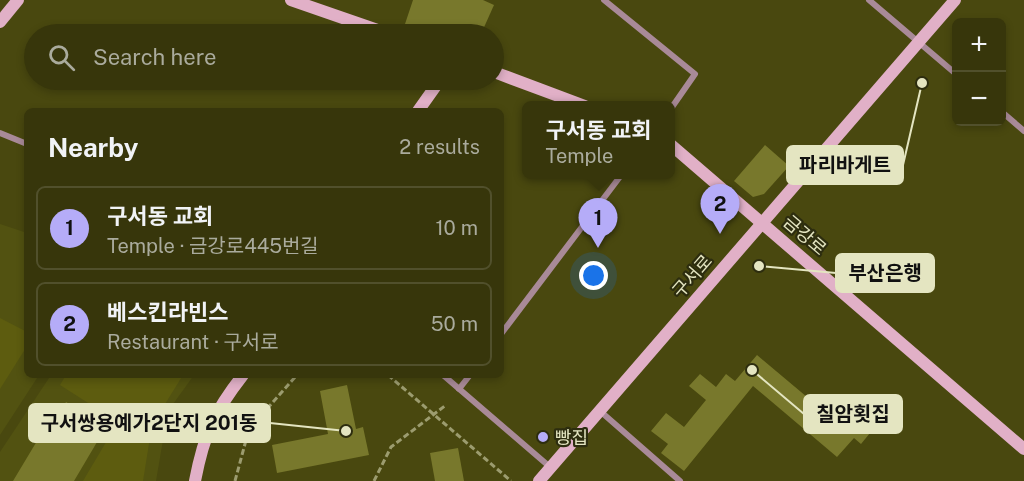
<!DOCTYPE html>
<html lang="en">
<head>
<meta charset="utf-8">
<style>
  :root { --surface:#37360b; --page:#3e3e14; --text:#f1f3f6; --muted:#aaab9d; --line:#51502c; --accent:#b5acf8 }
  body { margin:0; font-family:"Public Sans","Noto Sans KR",sans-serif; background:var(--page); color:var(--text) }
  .controls { position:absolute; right:18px; top:18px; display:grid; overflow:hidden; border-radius:9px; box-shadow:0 3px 9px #0003 }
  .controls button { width:54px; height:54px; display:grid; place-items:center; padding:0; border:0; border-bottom:2px solid var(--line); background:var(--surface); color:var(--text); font:30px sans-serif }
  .you { position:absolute; left:594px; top:276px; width:21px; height:21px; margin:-15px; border:4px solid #fff; border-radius:50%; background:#1a73e8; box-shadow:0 0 0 9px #1a73e833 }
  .badge { display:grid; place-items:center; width:39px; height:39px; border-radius:50%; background:var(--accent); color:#111; font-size:20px; font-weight:700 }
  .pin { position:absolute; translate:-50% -50px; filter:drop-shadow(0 2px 3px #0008) }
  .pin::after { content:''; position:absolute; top:32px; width:21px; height:18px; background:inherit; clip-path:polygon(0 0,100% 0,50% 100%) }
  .popup { position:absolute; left:522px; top:101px; width:153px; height:78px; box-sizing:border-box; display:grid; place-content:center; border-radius:9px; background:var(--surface); filter:drop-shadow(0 2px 4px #0005); font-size:20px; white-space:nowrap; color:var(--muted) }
  .popup b { font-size:22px; color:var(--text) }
  .popup::after { content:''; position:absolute; left:50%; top:100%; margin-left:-12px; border:12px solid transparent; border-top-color:var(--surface) }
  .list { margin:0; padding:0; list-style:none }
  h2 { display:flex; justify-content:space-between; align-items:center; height:78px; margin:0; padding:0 24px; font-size:26px }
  h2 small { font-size:20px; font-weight:400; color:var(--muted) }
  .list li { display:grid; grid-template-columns:39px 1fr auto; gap:18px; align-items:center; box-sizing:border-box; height:84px; margin:0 12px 12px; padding:0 12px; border:2px solid var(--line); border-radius:9px }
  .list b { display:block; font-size:22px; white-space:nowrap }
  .list p { margin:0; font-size:20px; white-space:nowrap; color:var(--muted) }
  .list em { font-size:20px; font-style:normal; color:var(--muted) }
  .icon { flex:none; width:33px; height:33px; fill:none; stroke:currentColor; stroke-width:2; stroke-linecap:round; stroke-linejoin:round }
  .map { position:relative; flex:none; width:1024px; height:481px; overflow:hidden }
  .search { position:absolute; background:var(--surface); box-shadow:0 3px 9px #0003; left:24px; top:24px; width:480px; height:66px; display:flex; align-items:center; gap:15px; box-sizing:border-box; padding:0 21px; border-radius:33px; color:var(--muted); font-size:22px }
  .panel { position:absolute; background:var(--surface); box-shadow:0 3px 9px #0003; left:24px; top:108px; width:480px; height:270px; border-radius:9px }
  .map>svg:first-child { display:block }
</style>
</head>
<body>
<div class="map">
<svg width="1024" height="481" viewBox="0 0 1024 481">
  <rect width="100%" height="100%" fill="#49480f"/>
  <g fill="#525211">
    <polygon points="0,224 27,233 27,375 39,375 0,435"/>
    <polygon points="51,375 194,375 168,411 156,481 0,481 0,452"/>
  </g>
  <g fill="#5d5c0f">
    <polygon points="0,318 27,332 27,346 0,389"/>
    <polygon points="66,375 183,375 152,425 143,481 83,481 118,422 60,385"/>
  </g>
  <g fill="#78782c">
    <polygon points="413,0 483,0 494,5 481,34 435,34 405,24"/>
    <polygon points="765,145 789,166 764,194 753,197 734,181"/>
    <polygon points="757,355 832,418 850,397 879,422 861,444 854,438 837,457 753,386 684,471 661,453 668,444 651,431 666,413 684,427 706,400 689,386 700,374 716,387 726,374 735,381"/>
    <polygon points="347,385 356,429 363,427 369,455 277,473 272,445 328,434 320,391"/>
    <polygon points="66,402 93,418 86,429 100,437 74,481 13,481 58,406 62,409"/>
    <polygon points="458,448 464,481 435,481 430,453"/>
  </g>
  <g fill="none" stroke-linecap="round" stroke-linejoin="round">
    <g stroke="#9c9c6f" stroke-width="3" stroke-dasharray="6 3" stroke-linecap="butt">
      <polyline points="388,375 511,481"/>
      <polyline points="235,481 249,429 297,375"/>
      <polyline points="374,481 391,447 446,405"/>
    </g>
    <g stroke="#a98a98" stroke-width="6">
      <polyline points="604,0 695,74 670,110"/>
      <polyline points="869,0 956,74"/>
      <polyline points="1002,112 1024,131"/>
      <polyline points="0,133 27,144"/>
      <polyline points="501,334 622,174"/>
      <polyline points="443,375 550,467"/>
      <polyline points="459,389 470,375"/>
      <polyline points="600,411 680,481"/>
    </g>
    <g stroke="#e1b0c7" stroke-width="12">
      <polyline points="291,0 389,34"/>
      <polyline points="0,22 18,0"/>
      <polyline points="494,72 585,106"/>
      <polyline points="418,111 440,80"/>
      <polyline points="670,144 1024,449"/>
      <path d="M195 481C204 434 214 412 243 375"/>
      <polyline points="539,481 955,0"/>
    </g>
  </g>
  <circle fill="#b5acf8" stroke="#2d2d0f" stroke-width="2" cx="543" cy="437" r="6"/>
  <g text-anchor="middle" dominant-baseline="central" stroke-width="4.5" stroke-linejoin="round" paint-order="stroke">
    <g font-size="18" fill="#e4e5c1" stroke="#2d2d0f">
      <text transform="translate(805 235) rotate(41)">금강로</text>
      <text transform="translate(692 276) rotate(-49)">구서로</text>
    </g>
    <g font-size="18" fill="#e4e5c1" stroke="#2d2d0f" text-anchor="start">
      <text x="555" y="437">빵집</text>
    </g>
  </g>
  <path fill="none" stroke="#e4e5c1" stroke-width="2" d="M922 83L903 165M759 266L836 273M752 370L804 414M346 431L270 423"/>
  <g fill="#e4e5c1" stroke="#2d2d0f" stroke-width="2">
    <circle cx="922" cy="83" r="6"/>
    <circle cx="759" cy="266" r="6"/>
    <circle cx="752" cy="370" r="6"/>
    <circle cx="346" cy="431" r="6"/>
  </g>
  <g fill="#e4e5c1" stroke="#e4e5c1" stroke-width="2">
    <rect x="787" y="146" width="116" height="38" rx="6"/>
    <rect x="836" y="254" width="98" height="38" rx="6"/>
    <rect x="804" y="395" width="98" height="38" rx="6"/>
    <rect x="29" y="404" width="241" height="38" rx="6"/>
  </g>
  <g font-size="20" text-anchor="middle" font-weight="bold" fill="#111">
    <text x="845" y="172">파리바게트</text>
    <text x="885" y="280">부산은행</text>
    <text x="853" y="421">칠암횟집</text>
    <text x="149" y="430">구서쌍용예가2단지 201동</text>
  </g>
</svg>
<div class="controls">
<button>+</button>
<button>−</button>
</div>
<div class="you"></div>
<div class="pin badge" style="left:598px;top:248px">1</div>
<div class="popup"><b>구서동 교회</b>Temple</div>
<div class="pin badge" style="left:720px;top:234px">2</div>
<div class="search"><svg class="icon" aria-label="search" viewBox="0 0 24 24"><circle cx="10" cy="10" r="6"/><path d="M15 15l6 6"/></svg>Search here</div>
<section class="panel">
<h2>Nearby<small>2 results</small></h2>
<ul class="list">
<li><span class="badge">1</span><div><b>구서동 교회</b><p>Temple · 금강로445번길</p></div><em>10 m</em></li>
<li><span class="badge">2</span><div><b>베스킨라빈스</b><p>Restaurant · 구서로</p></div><em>50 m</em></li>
</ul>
</section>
</div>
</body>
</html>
